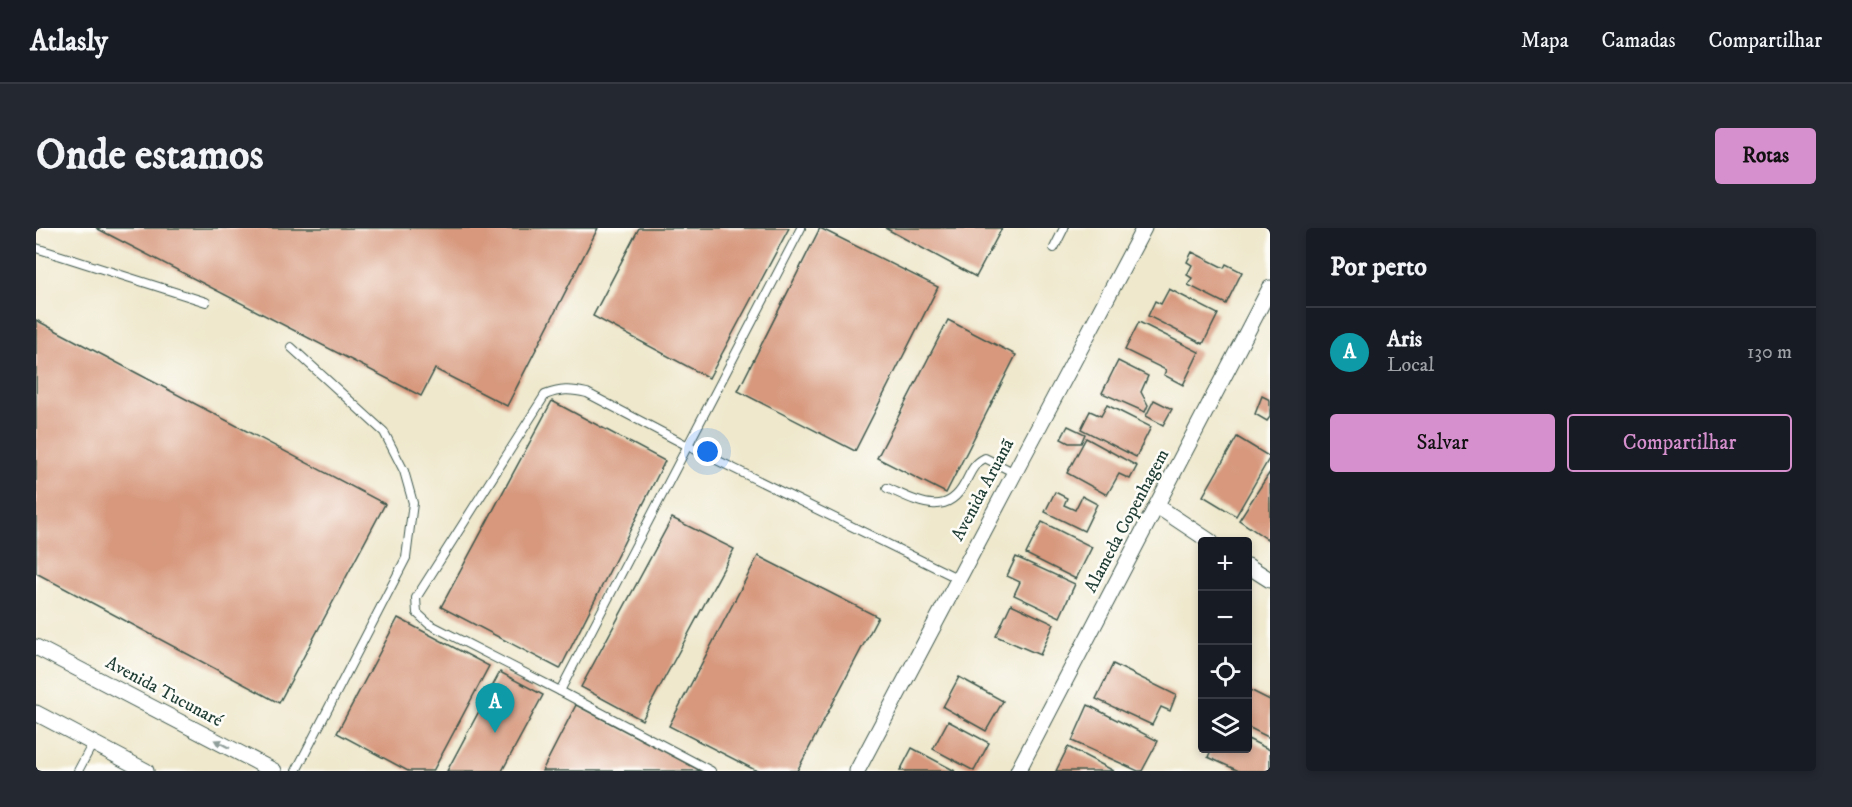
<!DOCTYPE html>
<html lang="pt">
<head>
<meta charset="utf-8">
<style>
  :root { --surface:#171b24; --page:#242831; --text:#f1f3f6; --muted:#9ea1a6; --line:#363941; --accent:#d690ce }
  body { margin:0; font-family:"IM FELL DW Pica",serif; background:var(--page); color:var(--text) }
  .controls { position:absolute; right:18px; bottom:18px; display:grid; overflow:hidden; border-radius:6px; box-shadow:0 3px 9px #0003 }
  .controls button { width:54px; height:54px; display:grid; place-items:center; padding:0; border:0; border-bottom:2px solid var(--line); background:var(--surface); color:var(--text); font:30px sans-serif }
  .you { position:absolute; left:672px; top:224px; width:21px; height:21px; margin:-15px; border:4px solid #fff; border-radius:50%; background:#1a73e8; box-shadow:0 0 0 9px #1a73e833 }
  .badge { display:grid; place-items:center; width:39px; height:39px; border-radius:50%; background:var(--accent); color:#fff; font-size:20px; font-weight:700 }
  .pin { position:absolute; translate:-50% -50px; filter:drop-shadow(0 2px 3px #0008) }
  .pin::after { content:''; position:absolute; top:32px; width:21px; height:18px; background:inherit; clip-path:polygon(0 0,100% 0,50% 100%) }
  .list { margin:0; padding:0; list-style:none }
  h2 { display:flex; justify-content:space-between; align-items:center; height:78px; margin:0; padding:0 24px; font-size:26px }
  h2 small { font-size:20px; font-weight:400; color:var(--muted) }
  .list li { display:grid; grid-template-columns:39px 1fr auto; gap:18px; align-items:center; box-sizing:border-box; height:90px; padding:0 24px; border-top:2px solid var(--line) }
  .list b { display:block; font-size:22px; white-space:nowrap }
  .list p { margin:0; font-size:20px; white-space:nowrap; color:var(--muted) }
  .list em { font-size:20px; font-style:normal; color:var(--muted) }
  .actions { display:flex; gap:12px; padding:18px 24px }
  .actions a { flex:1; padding:14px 0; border:2px solid var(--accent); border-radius:6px; text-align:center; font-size:21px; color:var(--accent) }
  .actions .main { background:var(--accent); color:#111 }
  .icon { flex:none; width:33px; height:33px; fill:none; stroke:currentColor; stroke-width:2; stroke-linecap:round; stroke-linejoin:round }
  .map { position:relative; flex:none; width:1234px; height:543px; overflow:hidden; border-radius:6px }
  header { display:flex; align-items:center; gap:36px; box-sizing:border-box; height:84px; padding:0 30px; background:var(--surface); border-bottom:2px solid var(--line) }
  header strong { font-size:28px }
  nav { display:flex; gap:33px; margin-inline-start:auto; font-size:21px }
  .intro { display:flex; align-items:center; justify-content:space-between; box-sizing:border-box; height:144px; padding:0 36px }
  h1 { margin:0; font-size:42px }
  .button { padding:15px 27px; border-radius:6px; background:var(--accent); color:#111; font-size:21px; font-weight:700 }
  main { display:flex; gap:36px; padding:0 36px }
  aside { flex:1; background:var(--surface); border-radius:6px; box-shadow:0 3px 9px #0003 }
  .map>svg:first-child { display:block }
</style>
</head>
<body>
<header>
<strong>Atlasly</strong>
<nav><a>Mapa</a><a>Camadas</a><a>Compartilhar</a></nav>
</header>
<div class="intro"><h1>Onde estamos</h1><a class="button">Rotas</a></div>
<main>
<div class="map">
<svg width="1234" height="543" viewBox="0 0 1234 543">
  <rect width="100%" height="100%" fill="#fdfcf7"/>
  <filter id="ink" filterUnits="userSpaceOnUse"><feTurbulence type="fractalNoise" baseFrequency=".0167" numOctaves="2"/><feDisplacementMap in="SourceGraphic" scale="12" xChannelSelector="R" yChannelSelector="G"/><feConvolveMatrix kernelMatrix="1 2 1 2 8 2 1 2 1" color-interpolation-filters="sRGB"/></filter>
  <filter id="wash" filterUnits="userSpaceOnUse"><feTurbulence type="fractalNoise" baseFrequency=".008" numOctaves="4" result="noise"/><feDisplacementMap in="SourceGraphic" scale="24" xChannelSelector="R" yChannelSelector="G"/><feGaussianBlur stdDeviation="1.35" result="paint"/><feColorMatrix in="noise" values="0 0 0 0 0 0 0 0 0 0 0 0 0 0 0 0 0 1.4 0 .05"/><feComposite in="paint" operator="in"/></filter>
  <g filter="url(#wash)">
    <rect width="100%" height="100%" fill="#efe8cd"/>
    <g id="blocks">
      <g fill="#d7987d">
        <polygon points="60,0 562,0 471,178 399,141 385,168"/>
        <polygon points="603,0 753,0 673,150 557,88"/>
        <polygon points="784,0 902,59 819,223 702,163"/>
        <polygon points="849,0 966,0 940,49"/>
        <polygon points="1156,24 1188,40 1190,36 1206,44 1190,76 1152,57 1156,50 1151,47 1156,37 1151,34"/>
        <polygon points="1133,61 1182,86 1167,116 1112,88 1119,73 1125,76"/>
        <polygon points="0,92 349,276 243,475 0,345"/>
        <polygon points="912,92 980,127 910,265 841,230"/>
        <polygon points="1103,94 1163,124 1147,157 1128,147 1130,142 1089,122"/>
        <polygon points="1082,133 1112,148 1105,164 1112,177 1109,184 1066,165"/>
        <polygon points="1226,168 1234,172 1234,189 1231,193 1219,186"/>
        <polygon points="1118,172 1136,181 1127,197 1110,188"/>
        <polygon points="516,173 629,233 524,441 405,379"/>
        <polygon points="1071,177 1115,199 1100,229 1045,201 1054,183 1065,188"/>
        <polygon points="1032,198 1049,206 1045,215 1033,215 1025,211"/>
        <polygon points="1201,209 1234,229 1200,288 1167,268"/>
        <polygon points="1050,210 1101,238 1094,251 1083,246 1071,267 1031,245"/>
        <polygon points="1234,244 1234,313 1203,292"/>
        <polygon points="1019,264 1031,270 1028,277 1039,282 1046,268 1061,276 1048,303 1009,284"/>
        <polygon points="636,290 698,321 606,492 545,459"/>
        <polygon points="1006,294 1056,319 1040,351 990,326"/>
        <polygon points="722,328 842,389 761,543 721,543 633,498"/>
        <polygon points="980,329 1039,356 1024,389 978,367 984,354 971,348"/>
        <polygon points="975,376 1018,396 1004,427 960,408"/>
        <polygon points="362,390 453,438 397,543 372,543 301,505"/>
        <polygon points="1077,436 1140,467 1134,483 1125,479 1116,497 1060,471"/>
        <polygon points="464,444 507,467 466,543 411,543"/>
        <polygon points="923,449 967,473 950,503 907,479"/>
        <polygon points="1212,461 1234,472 1234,510 1212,499"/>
        <polygon points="540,477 665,543 506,543"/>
        <polygon points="1052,477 1122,513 1106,543 1102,543 1036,513"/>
        <polygon points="912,493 953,515 938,543 897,521"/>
        <polygon points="1212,511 1234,522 1234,543 1203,543 1172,529 1176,520 1212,520"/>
        <polygon points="1032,519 1078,543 1020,543"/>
        <polygon points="876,520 919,543 864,543"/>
      </g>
    </g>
  </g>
  <g filter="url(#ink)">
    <use href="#blocks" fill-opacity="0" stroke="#3e574b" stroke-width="1.5"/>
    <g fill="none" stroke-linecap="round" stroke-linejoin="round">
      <defs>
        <g id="lane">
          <polyline points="0,20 170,74"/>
          <polyline points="1018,20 1028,0"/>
          <polyline points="255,119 348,204 368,243 377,275 370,330 260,543"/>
          <path d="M851 260C879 272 910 292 929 255 935 244 937 236 949 230L979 245"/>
          <path d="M524 463 393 396 381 385 380 370 509 167C524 161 535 161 551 165L652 218 923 351"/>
          <polyline points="42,543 57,515"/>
          <polyline points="675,543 524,463 765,0"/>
        </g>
        <g id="street">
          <polyline points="1121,278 1175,314"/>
          <polyline points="1212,338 1234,352"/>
          <polyline points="0,419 238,543"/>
          <polyline points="0,485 110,543"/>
          <polyline points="821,543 1108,0"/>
          <polyline points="982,543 1234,60"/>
        </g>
      </defs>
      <use href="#lane" stroke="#3e574b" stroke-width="10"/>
      <use href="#street" stroke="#3e574b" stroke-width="17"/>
      <use href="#lane" stroke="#fff" stroke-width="8"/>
      <use href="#street" stroke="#fff" stroke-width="15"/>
    </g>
    <defs><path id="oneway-solid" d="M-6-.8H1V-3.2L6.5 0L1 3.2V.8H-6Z" transform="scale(1.5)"/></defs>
    <use fill="#8f9e9a" href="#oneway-solid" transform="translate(186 516) rotate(-152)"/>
  </g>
  <g text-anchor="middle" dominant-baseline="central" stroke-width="5" stroke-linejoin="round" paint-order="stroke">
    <g font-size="18" fill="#1f3d34" stroke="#fdfcf7">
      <text transform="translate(947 262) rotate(-62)">Avenida Aruanã</text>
      <text transform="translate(1091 293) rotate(-62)">Alameda Copenhagem</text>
      <text transform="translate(128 464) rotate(28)">Avenida Tucunaré</text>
    </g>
  </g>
</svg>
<div class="controls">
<button>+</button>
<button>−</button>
<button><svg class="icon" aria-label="locate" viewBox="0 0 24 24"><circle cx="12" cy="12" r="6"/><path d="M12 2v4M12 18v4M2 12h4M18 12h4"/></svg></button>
<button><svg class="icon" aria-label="layers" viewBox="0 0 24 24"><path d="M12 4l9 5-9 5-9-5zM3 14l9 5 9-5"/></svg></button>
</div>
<div class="you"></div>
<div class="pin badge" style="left:459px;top:505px;background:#0f9aa8">A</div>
</div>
<aside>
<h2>Por perto<small></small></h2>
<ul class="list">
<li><span class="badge" style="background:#0f9aa8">A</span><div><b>Aris</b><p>Local</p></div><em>130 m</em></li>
</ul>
<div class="actions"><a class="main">Salvar</a><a>Compartilhar</a></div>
</aside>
</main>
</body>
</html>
